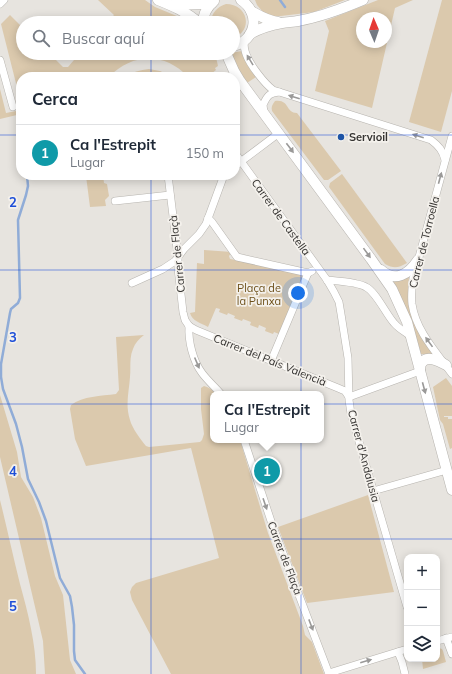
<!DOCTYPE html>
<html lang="es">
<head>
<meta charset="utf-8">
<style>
  :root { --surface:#fff; --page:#f2f2f3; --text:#1f2937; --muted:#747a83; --line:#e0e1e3; --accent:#1e54a6 }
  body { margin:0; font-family:Mulish,sans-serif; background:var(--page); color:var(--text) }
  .controls { position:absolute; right:12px; bottom:12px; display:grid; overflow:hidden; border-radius:8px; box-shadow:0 2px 10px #0003 }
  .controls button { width:36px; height:36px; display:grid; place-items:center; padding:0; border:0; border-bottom:1px solid var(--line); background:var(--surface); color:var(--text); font:20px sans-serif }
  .compass { position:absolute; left:356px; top:12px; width:36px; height:36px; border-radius:50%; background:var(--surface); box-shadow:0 2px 10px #0003; rotate:358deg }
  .you { position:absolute; left:298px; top:293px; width:14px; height:14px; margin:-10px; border:3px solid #fff; border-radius:50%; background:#1a73e8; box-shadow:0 0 0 6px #1a73e833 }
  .badge { display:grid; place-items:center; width:26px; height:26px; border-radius:50%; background:var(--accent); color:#fff; font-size:13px; font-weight:700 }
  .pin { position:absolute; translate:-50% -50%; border:2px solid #fff; box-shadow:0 1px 4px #0006 }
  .popup { position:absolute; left:210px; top:391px; width:114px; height:52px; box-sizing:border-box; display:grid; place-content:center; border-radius:8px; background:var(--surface); filter:drop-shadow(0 1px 3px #0005); font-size:13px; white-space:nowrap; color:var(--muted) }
  .popup b { font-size:15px; color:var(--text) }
  .popup::after { content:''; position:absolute; left:50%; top:100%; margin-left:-8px; border:8px solid transparent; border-top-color:var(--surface) }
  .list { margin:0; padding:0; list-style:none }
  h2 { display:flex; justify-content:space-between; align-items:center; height:52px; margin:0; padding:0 16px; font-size:17px }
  h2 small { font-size:13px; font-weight:400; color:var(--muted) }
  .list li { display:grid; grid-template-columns:26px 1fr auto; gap:12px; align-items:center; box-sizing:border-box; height:56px; padding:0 16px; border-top:1px solid var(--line) }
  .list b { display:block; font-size:15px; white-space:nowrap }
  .list p { margin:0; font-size:13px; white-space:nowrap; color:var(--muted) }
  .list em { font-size:13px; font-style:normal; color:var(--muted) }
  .icon { flex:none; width:22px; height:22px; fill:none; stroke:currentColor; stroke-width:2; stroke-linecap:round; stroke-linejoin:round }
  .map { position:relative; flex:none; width:452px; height:674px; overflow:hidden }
  .search { position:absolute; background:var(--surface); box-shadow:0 2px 10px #0003; left:16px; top:16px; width:224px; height:44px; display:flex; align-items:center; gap:10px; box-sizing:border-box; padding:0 14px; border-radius:22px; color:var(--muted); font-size:15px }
  .panel { position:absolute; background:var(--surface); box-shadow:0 2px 10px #0003; left:16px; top:72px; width:224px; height:108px; border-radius:16px }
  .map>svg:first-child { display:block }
</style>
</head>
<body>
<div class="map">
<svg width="452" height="674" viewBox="0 0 452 674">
  <rect width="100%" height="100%" fill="#e7e4df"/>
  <g fill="#dbc9ad" fill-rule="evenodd">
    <polygon points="98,0 145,0 155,7 184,19 191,23 107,23 114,15"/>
    <polygon points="255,0 345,0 314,12 281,16 272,16 263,12 257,5"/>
    <path d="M378 0H413L395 8 372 108 315 91 329 31 325 21ZM362 18H386V42H362Z"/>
    <polygon points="442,0 452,0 452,91 441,132 409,122"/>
    <path d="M226 4C248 4 254 31 233 38V23H211C211 13 217 7 226 4Z"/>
    <path d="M10 15 23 28V53H49L63 67H68L80 53H215L218 66 215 68 216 70 207 77H188C165 52 132 53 109 77H21V103L1 24Z"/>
    <path d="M242 51C244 61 250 69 256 77L247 83 240 74 231 53Z"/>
    <path d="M149 69 160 71 173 77H125C132 72 140 70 149 69Z"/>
    <polygon points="0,89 6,113 21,110 21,114 0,119"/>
    <path d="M275 101C290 99 285 113 297 113L341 171 328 180H324L272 111C271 107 272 105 275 101Z"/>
    <path d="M342 174 407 263C398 268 394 269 385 264L329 187 330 183Z"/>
    <polygon points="81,175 103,175 104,183 107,184 109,196 105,200 106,206 90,207 86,176"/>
    <path d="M204 250 232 252 229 256 230 259 258 264 302 275 303 277 279 334 274 332 273 334 265 331 266 328 259 325 258 328 250 325 251 322 243 319 242 321 234 318 235 316 228 313 227 315 219 312 220 309 216 308 208 327C201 323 192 321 190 313L195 312 197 263 204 264Z"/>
    <path d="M409 276 408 296 433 354H421C414 328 405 302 392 279Z"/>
    <path d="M144 335C139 339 135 343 133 349 129 358 131 368 130 377 129 392 125 405 130 420 132 428 141 440 146 446L149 447 200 442 202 440 204 434 201 409V388L204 386 207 387 211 389 216 394H213V440H240L268 533 303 626 305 635 312 642 324 674H171L132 600 130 592 132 587 136 583 219 558 191 448 86 466 75 439 70 409 71 405C83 396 101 396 116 394L119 390 116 337Z"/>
    <polygon points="446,378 452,386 452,416 444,416 444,417 448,417 448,419 452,419 452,448 450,449 443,424 440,420 433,387"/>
    <polygon points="0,395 17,452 21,477 33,497 41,518 55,576 63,595 70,660 76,674 45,674 43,641 0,457"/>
    <polygon points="368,495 394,592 307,603 278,527"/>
    <path d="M0 500C7 528 13 556 20 584 28 613 36 644 36 674H0Z"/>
    <polygon points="439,648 442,649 443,651 446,662 423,669 422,659 437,659 437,649"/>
  </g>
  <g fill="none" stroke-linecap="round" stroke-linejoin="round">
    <g stroke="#90acd7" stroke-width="2.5">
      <polyline points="280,0 285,7"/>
      <polyline points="27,175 28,186 26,195 18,220 20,298 18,303 11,309 10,313 1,364 1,377 3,389 16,424 22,447 28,479 39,502 46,521 60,578 70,596 72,607 74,625 74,651 75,660 85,674"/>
    </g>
    <defs>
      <g id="street">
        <polyline points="0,4 4,0"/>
        <path d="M244 41C244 45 244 49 246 54 250 65 264 83 273 90L431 140C439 146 443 151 445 160"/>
        <polyline points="0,60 13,107"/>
        <path d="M264 112 263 105C267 96 269 93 279 92"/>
        <path d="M452 136 413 279C412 287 411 296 412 304 416 331 436 352 452 374"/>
        <polyline points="235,153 327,280 334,292 339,302 341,314 348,358 349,400 351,414 407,607"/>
        <polyline points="235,166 279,133"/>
        <polyline points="168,175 178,257 178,268 183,312 185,320 189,326 196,330 338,388 345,391 349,397 420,371"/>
        <polyline points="115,201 170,195"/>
        <polyline points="208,218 212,222 237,257 308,273"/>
        <path d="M327 280C337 281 358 282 366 287 376 292 386 314 394 323 399 329 405 332 411 336"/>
        <polyline points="132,283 163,269 175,261 184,249 199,234 206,224 224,175"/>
        <path d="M189 326C188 341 193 361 202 373 208 381 215 387 221 394"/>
        <polyline points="271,361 308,273 312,271"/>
        <polyline points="244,440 273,527 329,674"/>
        <polyline points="373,491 447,470"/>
        <polyline points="446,638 452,654"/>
        <polyline points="437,641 452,637"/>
        <polyline points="398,652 402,662 405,674"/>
        <polyline points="329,673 407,649"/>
      </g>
      <g id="secondary">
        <path d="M158 0C173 6 187 12 199 23"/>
        <polyline points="172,5 204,4 212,3"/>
        <path d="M251 11C260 16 268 21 278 22"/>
        <path d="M203 23C203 14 207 7 214 1"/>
        <path d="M250 34C260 28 271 25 282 23 287 22 293 22 298 21 320 17 342 9 363 0"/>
        <path d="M233 46C256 41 261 13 241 0"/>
        <polyline points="226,53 234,71 240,81 371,259 392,289 407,322 452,490"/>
        <path d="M381 270C395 283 409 274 418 260"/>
        <path d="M420 371C420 369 420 366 421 364 426 354 439 361 446 365"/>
      </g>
    </defs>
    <use href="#street" stroke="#b7b4af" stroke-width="8"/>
    <use href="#secondary" stroke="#b7b4af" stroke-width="11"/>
    <use href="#street" stroke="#fff" stroke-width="7"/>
    <use href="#secondary" stroke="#fff" stroke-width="10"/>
  </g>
  <defs><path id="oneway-solid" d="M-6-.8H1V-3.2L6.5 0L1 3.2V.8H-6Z"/></defs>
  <g fill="#9a9998">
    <use href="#oneway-solid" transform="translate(250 60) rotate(-121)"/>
    <use href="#oneway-solid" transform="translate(294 97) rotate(-163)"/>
    <use href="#oneway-solid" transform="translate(418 136) rotate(-163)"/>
    <use href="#oneway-solid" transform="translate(290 148) rotate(53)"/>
    <use href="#oneway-solid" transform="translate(440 178) rotate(-75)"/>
    <use href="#oneway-solid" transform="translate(367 253) rotate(54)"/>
    <use href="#oneway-solid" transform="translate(429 342) rotate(-126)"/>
    <use href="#oneway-solid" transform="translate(197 363) rotate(67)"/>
    <use href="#oneway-solid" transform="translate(424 388) rotate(75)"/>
    <use href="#oneway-solid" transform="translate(265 504) rotate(71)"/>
    <use href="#oneway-solid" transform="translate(311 625) rotate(69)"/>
    <use href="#oneway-solid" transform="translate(366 661) rotate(-16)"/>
  </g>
  <path fill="none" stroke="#1d4ed8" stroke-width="1" stroke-opacity="0.55" d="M151 0V23M301 0V674M151 53V77M0 135H21M235 135H452M151 175V674M0 270H452M0 404H452M0 539H452"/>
  <circle fill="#1e54a6" stroke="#f4f1ec" stroke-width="1.5" cx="341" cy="137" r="4"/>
  <g text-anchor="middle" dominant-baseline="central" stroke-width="3.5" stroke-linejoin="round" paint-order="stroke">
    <g font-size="11" font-weight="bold" fill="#353331" stroke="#f4f1ec" text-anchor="start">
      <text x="349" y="137">Servioil</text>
    </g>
    <g font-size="11" fill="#353331" stroke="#f4f1ec">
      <text transform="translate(281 217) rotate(54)">Carrer de Castella</text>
      <text transform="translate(424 242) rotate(-76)">Carrer de Torroella</text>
      <text transform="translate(177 254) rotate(-96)">Carrer de Flaçà</text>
      <text transform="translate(270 360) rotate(22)">Carrer del País Valencià</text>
      <text transform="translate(364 456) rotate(75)">Carrer d'Andalusia</text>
      <text transform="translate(285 558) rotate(69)">Carrer de Flaçà</text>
    </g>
    <g font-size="11" fill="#6d501a" stroke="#f4f1ec">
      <text x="259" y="288">Plaça de<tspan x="259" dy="13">la Punxa</tspan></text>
    </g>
  </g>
  <g font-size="13" text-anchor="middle" font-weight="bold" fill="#1d4ed8" stroke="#f4f1ec" stroke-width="3.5" stroke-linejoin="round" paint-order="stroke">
    <text x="13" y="207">2</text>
    <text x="13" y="342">3</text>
    <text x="13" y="476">4</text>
    <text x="13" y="611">5</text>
  </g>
</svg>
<div class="controls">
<button>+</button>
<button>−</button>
<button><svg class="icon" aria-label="layers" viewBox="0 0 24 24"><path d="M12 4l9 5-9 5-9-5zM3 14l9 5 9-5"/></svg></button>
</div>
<svg class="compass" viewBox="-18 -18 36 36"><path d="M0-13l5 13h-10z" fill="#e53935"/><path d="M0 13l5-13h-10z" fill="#747a83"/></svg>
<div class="you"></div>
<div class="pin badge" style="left:267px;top:471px;background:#0f9aa8">1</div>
<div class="popup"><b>Ca l'Estrepit</b>Lugar</div>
<div class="search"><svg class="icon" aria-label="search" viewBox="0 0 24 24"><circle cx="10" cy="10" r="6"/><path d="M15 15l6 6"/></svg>Buscar aquí</div>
<section class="panel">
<h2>Cerca<small></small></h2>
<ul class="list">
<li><span class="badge" style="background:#0f9aa8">1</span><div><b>Ca l'Estrepit</b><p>Lugar</p></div><em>150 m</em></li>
</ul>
</section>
</div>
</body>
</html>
